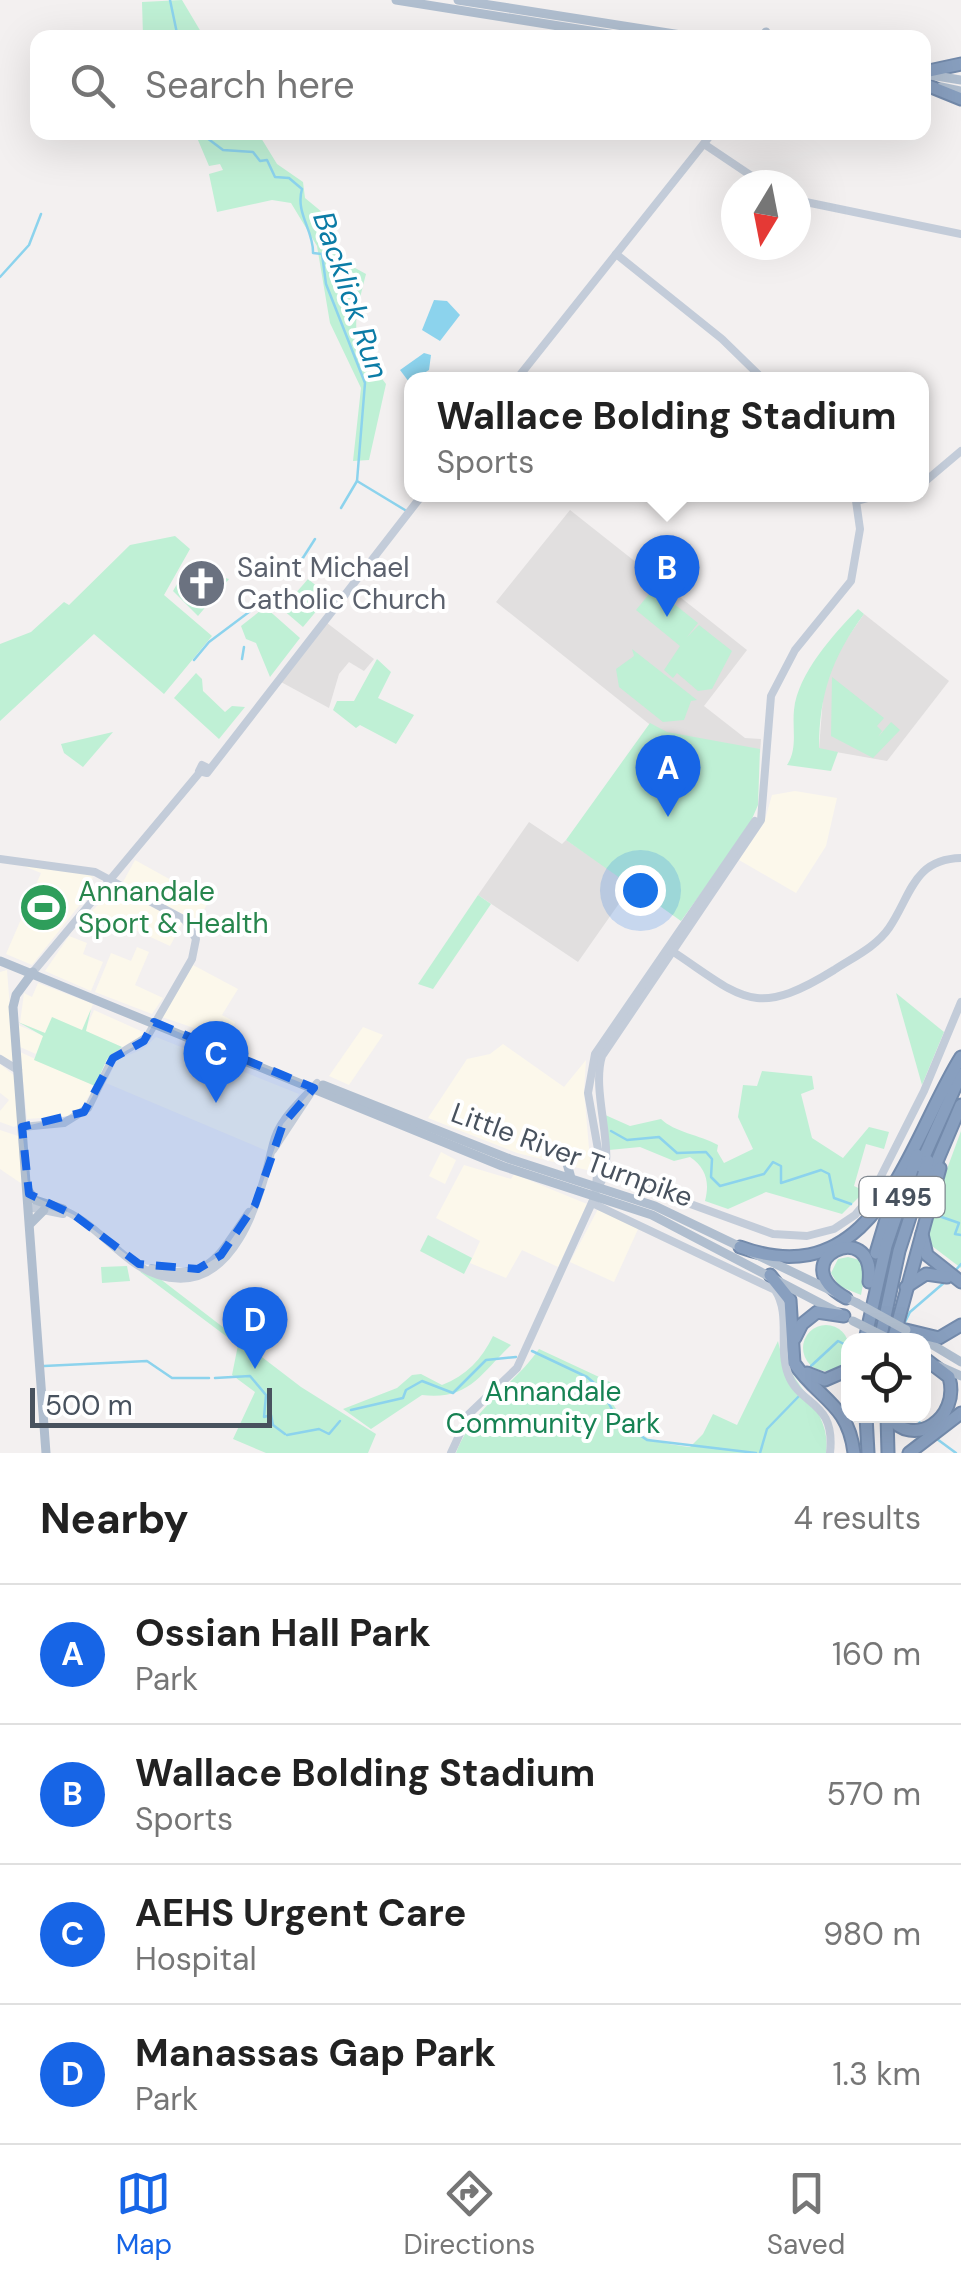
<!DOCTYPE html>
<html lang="en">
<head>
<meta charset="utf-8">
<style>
  :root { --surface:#fff; --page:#f2f2f2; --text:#222; --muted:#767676; --line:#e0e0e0; --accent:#1765e6 }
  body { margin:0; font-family:"DM Sans",sans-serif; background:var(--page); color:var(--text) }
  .controls { position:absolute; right:30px; bottom:30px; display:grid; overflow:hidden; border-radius:20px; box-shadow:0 10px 40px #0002 }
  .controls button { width:90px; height:90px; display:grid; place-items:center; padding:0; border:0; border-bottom:2px solid var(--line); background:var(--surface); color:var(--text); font:50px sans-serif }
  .compass { position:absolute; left:721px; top:170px; width:90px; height:90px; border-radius:50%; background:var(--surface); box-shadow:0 10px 40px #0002; rotate:190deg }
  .scale { position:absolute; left:30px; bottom:25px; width:242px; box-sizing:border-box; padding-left:10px; border:5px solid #48525e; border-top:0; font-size:28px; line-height:35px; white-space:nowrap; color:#48525e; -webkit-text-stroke:8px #fff; paint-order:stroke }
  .you { position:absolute; left:640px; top:890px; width:35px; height:35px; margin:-25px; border:8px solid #fff; border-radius:50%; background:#1a73e8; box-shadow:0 0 0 15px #1a73e833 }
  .badge { display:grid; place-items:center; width:65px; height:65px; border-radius:50%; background:var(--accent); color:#fff; font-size:32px; font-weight:700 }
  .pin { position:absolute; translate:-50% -82px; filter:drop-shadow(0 2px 5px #0008) }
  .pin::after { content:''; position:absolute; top:52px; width:35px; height:30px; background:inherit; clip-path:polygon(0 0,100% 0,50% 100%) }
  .popup { position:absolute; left:404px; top:372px; width:525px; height:130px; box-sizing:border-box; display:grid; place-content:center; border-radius:20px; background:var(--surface); filter:drop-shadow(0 2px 8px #0005); font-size:32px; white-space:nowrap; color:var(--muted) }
  .popup b { font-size:38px; color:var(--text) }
  .popup::after { content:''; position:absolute; left:50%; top:100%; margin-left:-20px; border:20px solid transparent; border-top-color:var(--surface) }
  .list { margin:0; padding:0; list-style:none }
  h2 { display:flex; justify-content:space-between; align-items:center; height:130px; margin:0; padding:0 40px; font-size:42px }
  h2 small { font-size:32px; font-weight:400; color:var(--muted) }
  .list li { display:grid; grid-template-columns:65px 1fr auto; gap:30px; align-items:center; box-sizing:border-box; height:140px; padding:0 40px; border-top:2px solid var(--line) }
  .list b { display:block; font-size:38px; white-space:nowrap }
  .list p { margin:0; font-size:32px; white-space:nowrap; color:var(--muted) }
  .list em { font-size:32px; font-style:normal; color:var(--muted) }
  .icon { flex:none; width:55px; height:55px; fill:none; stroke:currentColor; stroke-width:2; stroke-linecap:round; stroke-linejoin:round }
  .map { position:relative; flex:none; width:961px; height:1453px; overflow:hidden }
  .search { position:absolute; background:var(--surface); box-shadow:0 10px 40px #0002; left:30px; right:30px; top:30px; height:110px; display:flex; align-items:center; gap:25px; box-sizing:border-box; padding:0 35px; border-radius:20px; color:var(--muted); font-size:38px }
  .sheet { height:690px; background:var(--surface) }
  nav { display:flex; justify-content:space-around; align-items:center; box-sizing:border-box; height:140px; border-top:2px solid var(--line); background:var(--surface); font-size:28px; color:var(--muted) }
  nav a { display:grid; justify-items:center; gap:5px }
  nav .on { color:var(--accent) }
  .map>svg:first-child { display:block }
</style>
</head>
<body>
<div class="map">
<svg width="961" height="1453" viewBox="0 0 961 1453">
  <rect width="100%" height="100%" fill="#f3f0f0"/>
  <g fill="#fcf8eb">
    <polygon points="795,791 837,798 826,846 796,893 739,860 764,823 772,795"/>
    <polygon points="135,860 209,901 197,922 123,882"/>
    <polygon points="14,862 90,874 93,878 85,890 90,892 32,965 6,954 41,873"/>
    <polygon points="116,888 183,922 170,946 107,917 94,932 77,925"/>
    <polygon points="69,936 87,943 83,954 103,962 91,991 45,971"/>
    <polygon points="137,947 149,952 135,985 163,998 152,1014 95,992 111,953 131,961"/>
    <polygon points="193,965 238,989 222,1015 235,1022 229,1040 162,1017"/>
    <polygon points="7,970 14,1060 9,1061 0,1054 0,972"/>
    <polygon points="38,983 93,1004 83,1030 45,1033 20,1023 24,993 32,997"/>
    <polygon points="94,1010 143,1032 142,1036 122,1047 85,1031"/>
    <polygon points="18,1025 44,1036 36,1054 20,1047"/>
    <polygon points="363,1027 383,1035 349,1085 329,1076"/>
    <polygon points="156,1037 299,1094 267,1151 106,1083 117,1060 143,1049"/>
    <polygon points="503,1044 564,1087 586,1060 584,1091 591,1171 517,1153 428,1118 467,1059 490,1054"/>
    <polygon points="20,1052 95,1086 80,1110 69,1116 27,1119"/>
    <polygon points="0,1064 15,1076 18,1125 14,1127 0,1122 0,1111 9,1100 0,1093"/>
    <polygon points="0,1130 18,1136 22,1184 0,1169"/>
    <polygon points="441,1152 456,1160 445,1184 429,1176"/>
    <polygon points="464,1165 511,1179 514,1174 587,1204 558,1267 522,1250 506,1278 470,1263 480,1241 436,1218"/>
    <polygon points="598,1209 639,1227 614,1282 570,1262"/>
  </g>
  <g fill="#e1dfdf">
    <polygon points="570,510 747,650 704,706 745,738 761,739 760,753 673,743 496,602"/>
    <polygon points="864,614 949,681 887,761 819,749 824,684 836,654"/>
    <polygon points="327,623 374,659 364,671 349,662 339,674 329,708 281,682"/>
    <polygon points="529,822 562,844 566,840 632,885 578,962 478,895"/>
  </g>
  <g fill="#bff0d5">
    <polygon points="182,0 204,37 143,36 142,2"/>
    <path d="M195 133H258L277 164 303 182 305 198 334 222 337 258 366 274C351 332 350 336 386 384L369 460 353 461 361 388 330 323 317 246 291 203 272 200 217 212 209 174 223 170 220 164 209 166Z"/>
    <polygon points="175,536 190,549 164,595 212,636 164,694 94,634 0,721 0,644 31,632 64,602 69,605 130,545"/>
    <polygon points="203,560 205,565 197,567 188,579 189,589 199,597 213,592 218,576 229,579 198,616 173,591 190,561"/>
    <polygon points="308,579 329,596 303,627 282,609"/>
    <polygon points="654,588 698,623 687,637 699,625 732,651 712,689 698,691 677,673 673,678 664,670 680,646 636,610"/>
    <polygon points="265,607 300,638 270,677 256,643 246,639 241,626"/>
    <path d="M858 609 864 614C832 657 819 695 819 748L838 752 831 771 787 765C798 749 792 728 794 710 798 673 833 635 858 609Z"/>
    <polygon points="632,649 697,700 691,701 684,720 663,722 619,687 616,669 634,656"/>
    <polygon points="377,659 391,672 378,698 414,715 396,744 360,725 356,728 333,710 337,701 354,701"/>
    <polygon points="196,673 202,679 203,691 225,712 232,706 245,707 219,739 174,698"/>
    <polygon points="832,677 884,718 877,726 882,731 878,737 891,722 900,730 873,758 831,736"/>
    <polygon points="650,723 667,732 760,749 758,805 748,828 681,921 566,840"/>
    <polygon points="113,732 83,767 64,753 61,744"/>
    <polygon points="478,895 491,904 433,989 418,984"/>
    <polygon points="896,993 944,1032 922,1085"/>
    <polygon points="91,1009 86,1031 122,1047 107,1059 95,1086 34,1060 43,1036 18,1022 45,1033 52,1017 82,1030"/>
    <path d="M762 1071 812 1076 814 1089 801 1094 812 1138 843 1158 869 1127 889 1132 884 1149 866 1144 854 1186 865 1191 842 1214 766 1192 728 1209 705 1201C710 1182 706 1168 690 1157L674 1161 640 1147 609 1150 603 1114 630 1126 661 1119C674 1132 700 1135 718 1145L717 1151 724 1163 753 1149 738 1117 743 1085 757 1086Z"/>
    <polygon points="961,1131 961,1268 928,1243 926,1226"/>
    <polygon points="428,1235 472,1258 464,1274 420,1251"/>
    <polygon points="848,1257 860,1260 866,1269 861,1295 839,1286 831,1273 838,1259"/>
    <polygon points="127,1266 130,1281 102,1283 101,1267"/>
    <polygon points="139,1271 159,1278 301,1387 376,1434 368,1453 266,1453 233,1439 255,1392 232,1375 238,1345"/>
    <circle cx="826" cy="1348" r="23"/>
    <path d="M493 1336 511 1345C479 1375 470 1400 422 1395L371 1429 343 1409 397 1388 412 1375 421 1374 442 1385C466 1376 482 1359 493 1336Z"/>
    <path d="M778 1341C785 1382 833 1408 826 1453H456C473 1408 516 1383 539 1349L612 1383 608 1397C634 1437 643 1441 690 1447L703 1434 713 1414 737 1425Z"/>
  </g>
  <g fill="#8cd3ed">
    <polygon points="434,300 447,301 460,315 440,341 422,330"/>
    <polygon points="424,353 431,355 429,370 409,382 400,370"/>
  </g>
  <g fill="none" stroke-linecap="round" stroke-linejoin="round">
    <g stroke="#8cd3ed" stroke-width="2.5">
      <polyline points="170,0 178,38"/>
      <path d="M199 132 223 150 253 152 260 161 267 160 275 177 289 178 302 189C295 213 314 231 313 253L322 254 326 284 365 383 357 481 405 510"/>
      <polyline points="0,277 29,245 41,214"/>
      <polyline points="341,508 357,481"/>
      <polyline points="299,564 315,539"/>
      <polyline points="242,659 244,647"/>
      <polyline points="194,660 209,642 257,606"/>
      <polyline points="611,1131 627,1140 659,1137 677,1153 706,1152 712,1159 711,1177 720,1186 764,1174 773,1162 781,1166 781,1183 821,1170 829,1174 834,1198 851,1204"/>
      <polyline points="933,1214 959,1223 955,1234 961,1235"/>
      <polyline points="955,1271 961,1264"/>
      <polyline points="904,1324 910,1312 946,1281"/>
      <polyline points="532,1351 587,1377 600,1388 618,1420 647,1440 756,1453"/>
      <polyline points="44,1366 147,1361 172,1378 209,1378"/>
      <polyline points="811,1366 838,1341 848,1346"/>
      <polyline points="215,1378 250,1376 266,1395 264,1417 271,1415 273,1425 285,1434"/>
      <polyline points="351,1410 403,1398 406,1390 422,1381 453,1393 486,1360 516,1357"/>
      <polyline points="917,1416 920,1424"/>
      <polyline points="287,1435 319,1429 329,1434 340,1421"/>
      <polyline points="937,1439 956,1453"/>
      <polyline points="760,1453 767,1429 800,1395"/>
    </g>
    <defs>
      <g id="highway">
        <polyline points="924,72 961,64"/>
        <polyline points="924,84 961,99"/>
        <polyline points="920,1166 961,1074"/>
        <polyline points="932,1173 961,1105"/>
        <polyline points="922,1234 927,1255 961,1282"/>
        <path d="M740 1247C876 1297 908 1142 961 1057"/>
        <polyline points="876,1253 891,1203"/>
        <path d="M770 1275 790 1300 794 1363C819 1400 848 1403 854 1453"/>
        <polyline points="906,1287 926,1274 947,1277"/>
        <path d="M846 1298C780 1261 876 1214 869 1282"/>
        <polyline points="906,1330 939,1338 961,1325"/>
        <polyline points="795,1338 802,1324 817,1312 844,1316"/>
        <polyline points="865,1340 886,1246 917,1155"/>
        <polyline points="880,1340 899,1251 928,1161"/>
        <polyline points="893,1340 940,1168"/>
        <polyline points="807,1373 825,1380 848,1370"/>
        <polyline points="866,1416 868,1453"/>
        <polyline points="887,1416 888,1453"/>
        <path d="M889 1416C912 1450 961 1419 949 1377L924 1358"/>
        <polyline points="909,1453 961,1413"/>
      </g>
    </defs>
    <use href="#highway" stroke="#738aab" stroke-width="15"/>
    <g stroke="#c3ccd9" stroke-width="8">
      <polyline points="704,144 765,185"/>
      <polyline points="796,200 961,234"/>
      <polyline points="616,254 722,339 764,380"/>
      <polyline points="516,380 713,132"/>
      <polyline points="922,484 961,451"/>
      <polyline points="857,501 883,494"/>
      <polyline points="208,768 202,765 199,771 207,773 423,494"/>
      <polyline points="0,859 95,872 185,920 196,939 192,959 147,1037 113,1058 88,1108 64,1123 22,1127"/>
      <path d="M669 949C741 996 752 1021 834 970 852 958 876 947 889 928 911 896 913 859 961 858"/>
      <polyline points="33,972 200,772"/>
      <polyline points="0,1059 18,1070"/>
      <polyline points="273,1150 314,1088"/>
      <polyline points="607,1163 616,1177 773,1234 807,1236 834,1229 855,1215 871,1196 924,1091 961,1002"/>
      <path d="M598 1187C620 1159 590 1095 602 1056L761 820 771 696 795 650 851 581 860 529 855 494"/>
      <path d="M592 1203 775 1290C791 1314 778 1347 788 1374 800 1407 836 1400 830 1453"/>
      <polyline points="28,1207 63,1214"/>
      <path d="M57 1208C95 1219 120 1263 158 1275 235 1299 260 1198 273 1144 279 1118 301 1102 317 1083"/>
      <path d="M152 1268C211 1284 220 1252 249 1212"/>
      <polyline points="451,1453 469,1414 517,1368 595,1196 599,1155 588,1093 595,1054 755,821"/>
    </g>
    <g stroke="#b0becf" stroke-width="9">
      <polyline points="396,0 634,38"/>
      <polyline points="458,0 700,38"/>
      <polyline points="765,38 766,32"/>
      <polyline points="924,74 961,80"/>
      <polyline points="941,87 961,91"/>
      <polyline points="0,961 502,1166 652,1215 839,1313"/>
      <polyline points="33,972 16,995 13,1007 46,1453"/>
      <polyline points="323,1085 510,1159 655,1206 857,1303"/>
      <polyline points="566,1160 571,1178"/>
      <polyline points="28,1190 35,1200 63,1209"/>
      <polyline points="31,1223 44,1210"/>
      <polyline points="916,1335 961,1362"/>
      <polyline points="939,1366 961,1376"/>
    </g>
    <use href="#highway" stroke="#889fbf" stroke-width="11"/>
    <g stroke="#b0becf" stroke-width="9">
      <polyline points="857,1303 906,1330"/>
      <polyline points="853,1321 891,1340"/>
    </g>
  </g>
  <path fill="#1765e6" fill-opacity="0.2" stroke="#1765e6" stroke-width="8" stroke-dasharray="20 12" stroke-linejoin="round" d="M154 1022 314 1088 283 1124 255 1205 221 1255 198 1269 139 1264 74 1215 29 1194 22 1127 84 1112 113 1058 144 1041Z"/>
  <defs>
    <symbol id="church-disc" viewBox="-11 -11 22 22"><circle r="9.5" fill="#6b7280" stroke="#fff"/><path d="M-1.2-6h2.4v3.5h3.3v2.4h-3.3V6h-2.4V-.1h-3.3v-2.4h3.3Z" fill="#fff"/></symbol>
    <symbol id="stadium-disc" viewBox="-11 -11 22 22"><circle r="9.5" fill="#2e9e5b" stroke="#fff"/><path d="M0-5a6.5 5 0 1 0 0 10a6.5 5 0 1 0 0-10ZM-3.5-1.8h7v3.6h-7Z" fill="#fff"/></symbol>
  </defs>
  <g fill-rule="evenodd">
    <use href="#church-disc" x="174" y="556" width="55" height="55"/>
    <use href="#stadium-disc" x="16" y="880" width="55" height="55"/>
  </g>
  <g text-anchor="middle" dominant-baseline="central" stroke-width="8" stroke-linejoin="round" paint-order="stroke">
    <rect fill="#fff" stroke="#7f868e" stroke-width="2.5" x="859.5" y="1177" width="85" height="40" rx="8"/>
    <g font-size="25" font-weight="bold" fill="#48525e">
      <text x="902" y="1197">I 495</text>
    </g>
    <g font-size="28" fill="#5b616d" stroke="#fff" text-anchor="start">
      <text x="237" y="567">Saint Michael<tspan x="237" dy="32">Catholic Church</tspan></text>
    </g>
    <g font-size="28" fill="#27864d" stroke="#fff" text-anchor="start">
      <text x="78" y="891">Annandale<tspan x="78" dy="32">Sport &amp; Health</tspan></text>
    </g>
    <g font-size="28" fill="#48525e" stroke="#fff">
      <text transform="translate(572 1155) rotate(20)">Little River Turnpike</text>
    </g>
    <g font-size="28" fill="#168253" stroke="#fff">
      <text x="553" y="1391">Annandale<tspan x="553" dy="32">Community Park</tspan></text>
    </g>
    <g font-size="30" font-style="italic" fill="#0b7ca6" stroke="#fff">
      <text transform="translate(351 295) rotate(71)">Backlick Run</text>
    </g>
  </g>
</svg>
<div class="controls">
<button><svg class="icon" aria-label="locate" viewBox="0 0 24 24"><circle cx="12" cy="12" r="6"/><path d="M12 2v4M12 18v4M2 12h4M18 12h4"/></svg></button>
</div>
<svg class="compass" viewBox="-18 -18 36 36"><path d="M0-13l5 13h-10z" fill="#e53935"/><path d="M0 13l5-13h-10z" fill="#767676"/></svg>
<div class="scale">500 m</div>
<div class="you"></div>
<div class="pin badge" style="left:668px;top:817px">A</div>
<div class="pin badge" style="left:667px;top:617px">B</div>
<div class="popup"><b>Wallace Bolding Stadium</b>Sports</div>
<div class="pin badge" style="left:216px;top:1103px">C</div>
<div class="pin badge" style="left:255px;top:1369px">D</div>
<div class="search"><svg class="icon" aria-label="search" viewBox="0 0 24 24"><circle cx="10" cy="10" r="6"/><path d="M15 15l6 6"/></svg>Search here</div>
</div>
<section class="sheet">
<h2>Nearby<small>4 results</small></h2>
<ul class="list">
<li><span class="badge">A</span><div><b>Ossian Hall Park</b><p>Park</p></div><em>160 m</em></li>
<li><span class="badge">B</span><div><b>Wallace Bolding Stadium</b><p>Sports</p></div><em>570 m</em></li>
<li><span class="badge">C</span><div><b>AEHS Urgent Care</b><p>Hospital</p></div><em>980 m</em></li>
<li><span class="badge">D</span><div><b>Manassas Gap Park</b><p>Park</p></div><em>1.3 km</em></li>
</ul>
</section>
<nav>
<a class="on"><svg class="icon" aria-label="map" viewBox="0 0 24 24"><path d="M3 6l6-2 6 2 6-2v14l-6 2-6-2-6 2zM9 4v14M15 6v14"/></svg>Map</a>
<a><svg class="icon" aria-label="directions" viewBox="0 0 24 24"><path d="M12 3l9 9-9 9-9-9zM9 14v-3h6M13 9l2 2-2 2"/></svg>Directions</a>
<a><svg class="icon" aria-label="saved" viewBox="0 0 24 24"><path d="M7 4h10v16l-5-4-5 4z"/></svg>Saved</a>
</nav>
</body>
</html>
